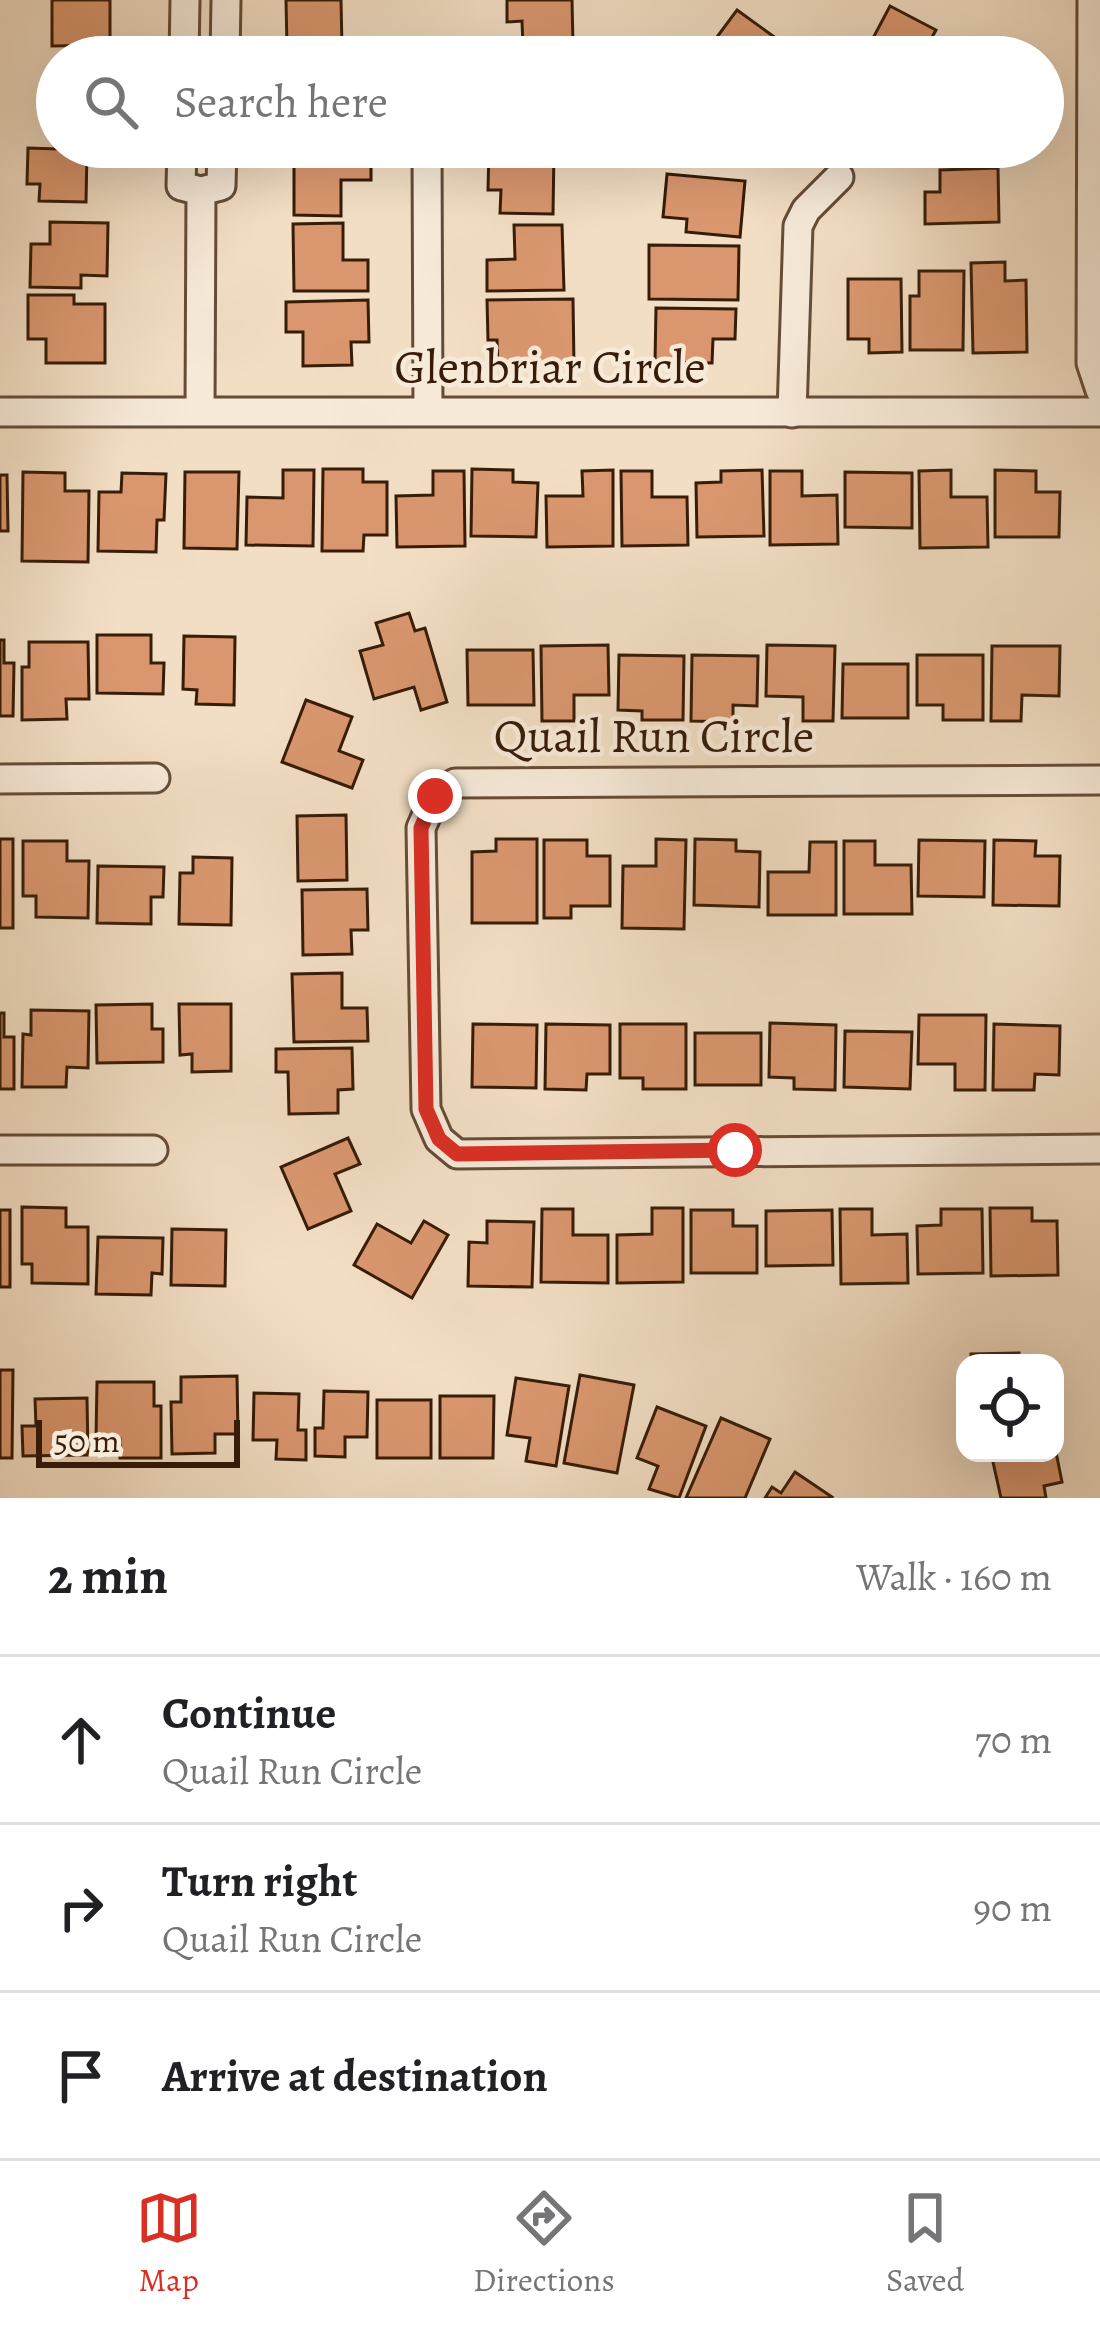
<!DOCTYPE html>
<html lang="en">
<head>
<meta charset="utf-8">
<style>
  :root { --surface:#fff; --page:#f2f2f2; --text:#202124; --muted:#757577; --line:#e0e0e0; --accent:#d93025 }
  body { margin:0; font-family:Alegreya,serif; background:var(--page); color:var(--text) }
  .controls { position:absolute; right:36px; bottom:36px; display:grid; overflow:hidden; border-radius:24px; box-shadow:0 12px 48px #0002 }
  .controls button { width:108px; height:108px; display:grid; place-items:center; padding:0; border:0; border-bottom:3px solid var(--line); background:var(--surface); color:var(--text); font:60px sans-serif }
  .scale { position:absolute; left:36px; bottom:30px; width:204px; box-sizing:border-box; padding-left:12px; border:6px solid #371c08; border-top:0; font-size:33px; line-height:42px; white-space:nowrap; color:#371c08; -webkit-text-stroke:9px #f7ead9; paint-order:stroke }
  .stop { position:absolute; width:36px; height:36px; margin:-27px; border:9px solid #d93025; border-radius:50%; background:#fff }
  .stop.end { background:#d93025; border-color:#fff; box-shadow:0 3px 12px #0008 }
  .list { margin:0; padding:0; list-style:none }
  h2 { display:flex; justify-content:space-between; align-items:center; height:156px; margin:0; padding:0 48px; font-size:51px }
  h2 small { font-size:39px; font-weight:400; color:var(--muted) }
  .list li { display:grid; grid-template-columns:78px 1fr auto; gap:36px; align-items:center; box-sizing:border-box; height:168px; padding:0 48px; border-top:3px solid var(--line) }
  .list b { display:block; font-size:45px; white-space:nowrap }
  .list p { margin:0; font-size:39px; white-space:nowrap; color:var(--muted) }
  .list em { font-size:39px; font-style:normal; color:var(--muted) }
  .icon { flex:none; width:66px; height:66px; fill:none; stroke:currentColor; stroke-width:2; stroke-linecap:round; stroke-linejoin:round }
  .map { position:relative; flex:none; width:1100px; height:1498px; overflow:hidden }
  .search { position:absolute; background:var(--surface); box-shadow:0 12px 48px #0002; left:36px; right:36px; top:36px; height:132px; display:flex; align-items:center; gap:30px; box-sizing:border-box; padding:0 42px; border-radius:66px; color:var(--muted); font-size:45px }
  .sheet { height:660px; background:var(--surface) }
  nav { display:flex; justify-content:space-around; align-items:center; box-sizing:border-box; height:168px; border-top:3px solid var(--line); background:var(--surface); font-size:33px; color:var(--muted) }
  nav a { display:grid; justify-items:center; gap:6px }
  nav .on { color:var(--accent) }
  .map>svg:first-child { display:block }
</style>
</head>
<body>
<div class="map">
<svg width="1100" height="1498" viewBox="0 0 1100 1498">
  <rect width="100%" height="100%" fill="#f2dec4"/>
  <filter id="stains"><feTurbulence type="fractalNoise" baseFrequency=".00167" numOctaves="4"/><feColorMatrix values="0 0 0 0 .2 0 0 0 0 .09 0 0 0 0 .02 0 0 0 .5 -.17"/></filter>
  <radialGradient id="worn" r=".72"><stop offset=".6" stop-color="#630" stop-opacity="0"/><stop offset="1" stop-color="#630" stop-opacity=".3"/></radialGradient>
  <g fill="#da976f" stroke="#371c08" stroke-width="3">
    <polygon points="52,0 110,0 110,45 52,46"/>
    <polygon points="286,0 341,0 342,48 287,48"/>
    <polygon points="507,0 572,0 573,45 523,46 522,21 507,22"/>
    <polygon points="890,6 936,30 921,57 863,57"/>
    <polygon points="737,10 802,57 710,57 705,53"/>
    <polygon points="47,96 57,96 57,136 48,136"/>
    <polygon points="28,148 87,150 86,202 39,201 40,184 27,184"/>
    <polygon points="489,149 554,150 553,214 500,213 501,190 488,190"/>
    <polygon points="294,150 371,150 371,180 341,180 341,216 294,215"/>
    <polygon points="998,168 999,222 925,224 925,192 940,192 940,170"/>
    <polygon points="667,174 745,181 740,237 686,232 687,219 663,217"/>
    <polygon points="50,222 108,223 107,276 81,275 81,288 30,287 31,244 50,244"/>
    <polygon points="343,223 343,260 368,260 368,291 294,291 293,224"/>
    <polygon points="514,225 562,225 564,290 487,291 487,260 515,259"/>
    <polygon points="649,245 739,246 738,300 649,299"/>
    <polygon points="1005,262 1005,281 1026,280 1027,352 973,353 971,263"/>
    <polygon points="919,271 964,271 963,350 910,350 910,296 919,296"/>
    <polygon points="848,279 901,279 902,352 869,353 869,339 848,339"/>
    <polygon points="28,295 74,295 74,304 105,304 105,363 46,363 46,339 28,339"/>
    <polygon points="573,299 574,366 498,367 497,340 488,340 487,300"/>
    <polygon points="368,300 369,342 351,342 352,365 303,366 303,332 286,332 286,302"/>
    <polygon points="656,308 736,309 735,339 713,339 712,363 655,362"/>
    <polygon points="323,469 363,469 363,482 387,482 387,535 364,535 363,551 322,551"/>
    <polygon points="472,469 513,470 513,482 538,483 536,537 471,536"/>
    <polygon points="283,470 314,470 313,546 246,545 247,497 283,498"/>
    <polygon points="613,470 613,546 547,547 546,496 583,496 582,471"/>
    <polygon points="762,470 764,536 697,537 696,483 721,482 721,471"/>
    <polygon points="951,470 951,497 987,497 988,547 920,548 919,471"/>
    <polygon points="995,470 1036,471 1036,492 1060,492 1059,537 995,537"/>
    <polygon points="433,471 464,471 465,546 397,547 396,496 433,495"/>
    <polygon points="621,471 652,471 652,497 687,497 688,545 622,546"/>
    <polygon points="770,471 802,471 802,496 837,495 838,544 770,545"/>
    <polygon points="23,472 65,473 65,491 89,491 88,562 22,561"/>
    <polygon points="185,472 239,472 237,549 184,548"/>
    <polygon points="845,472 912,473 912,528 845,527"/>
    <polygon points="122,473 166,474 164,520 157,520 156,552 98,551 99,492 121,492"/>
    <polygon points="0,475 7,475 8,531 0,531"/>
    <polygon points="409,613 415,631 425,628 447,702 421,710 414,687 374,699 360,651 383,645 376,623"/>
    <polygon points="97,635 151,635 151,663 164,663 163,694 97,693"/>
    <polygon points="184,636 235,637 234,705 196,704 197,690 183,689"/>
    <polygon points="0,640 4,640 4,663 14,663 13,716 0,716"/>
    <polygon points="29,642 88,642 89,699 66,699 67,719 22,720 22,667 29,667"/>
    <polygon points="608,645 609,695 574,695 574,721 542,721 541,646"/>
    <polygon points="767,645 835,646 833,721 803,721 803,697 766,696"/>
    <polygon points="992,646 1060,646 1059,696 1022,695 1021,721 991,721"/>
    <polygon points="467,650 533,650 534,705 468,705"/>
    <polygon points="619,655 684,656 683,720 642,720 642,711 618,710"/>
    <polygon points="692,655 758,656 757,706 733,705 733,722 691,721"/>
    <polygon points="917,655 983,655 983,720 943,720 943,705 917,705"/>
    <polygon points="843,664 908,664 908,718 842,718"/>
    <polygon points="306,700 352,717 339,751 363,760 352,788 282,762"/>
    <polygon points="346,815 347,880 298,881 297,816"/>
    <rect x="0" y="839" width="13" height="89"/>
    <polygon points="496,839 537,839 537,923 472,923 472,852 496,851"/>
    <polygon points="656,839 686,840 684,929 622,928 623,866 656,866"/>
    <polygon points="695,839 736,840 736,851 760,852 759,907 694,905"/>
    <polygon points="544,840 587,840 587,856 610,856 610,906 571,906 571,918 544,918"/>
    <polygon points="919,840 985,841 984,897 918,896"/>
    <polygon points="994,840 1036,841 1035,856 1060,856 1059,906 993,905"/>
    <polygon points="23,841 67,841 67,861 89,861 88,918 36,917 36,896 23,896"/>
    <polygon points="844,841 875,841 875,865 911,865 912,914 844,914"/>
    <polygon points="810,842 836,842 836,915 768,915 768,872 809,872"/>
    <polygon points="193,857 232,858 231,925 179,924 180,873 193,873"/>
    <polygon points="98,866 164,867 163,897 151,897 151,924 97,923"/>
    <polygon points="367,889 368,930 351,930 352,954 303,955 302,890"/>
    <polygon points="342,973 342,1008 367,1008 368,1041 294,1042 292,974"/>
    <polygon points="152,1004 152,1029 163,1029 163,1062 97,1063 96,1005"/>
    <polygon points="179,1004 231,1004 231,1071 192,1072 192,1054 180,1055"/>
    <polygon points="31,1010 89,1011 88,1068 67,1067 66,1087 22,1087 23,1034 31,1035"/>
    <polygon points="0,1013 4,1013 4,1037 14,1037 14,1089 0,1089"/>
    <polygon points="919,1015 986,1015 985,1090 955,1090 955,1064 918,1064"/>
    <polygon points="770,1023 836,1025 835,1090 794,1089 794,1078 769,1077"/>
    <polygon points="473,1024 537,1025 536,1088 472,1087"/>
    <polygon points="546,1024 610,1025 610,1074 587,1074 586,1090 545,1089"/>
    <polygon points="620,1024 686,1024 686,1089 643,1089 643,1078 620,1078"/>
    <polygon points="994,1024 1060,1026 1059,1075 1035,1074 1034,1090 993,1090"/>
    <polygon points="845,1031 912,1032 910,1089 844,1087"/>
    <rect x="695" y="1033" width="66" height="52"/>
    <polygon points="352,1048 353,1089 338,1090 338,1113 289,1114 288,1072 276,1072 276,1049"/>
    <polygon points="348,1138 360,1164 335,1174 351,1211 308,1229 281,1167"/>
    <polygon points="22,1207 66,1208 66,1227 88,1227 88,1284 32,1283 32,1264 22,1264"/>
    <polygon points="652,1208 683,1208 683,1282 617,1283 617,1235 652,1234"/>
    <polygon points="990,1208 1032,1208 1032,1221 1057,1221 1058,1275 991,1276"/>
    <polygon points="542,1209 573,1209 573,1235 608,1235 608,1283 541,1282"/>
    <polygon points="840,1209 872,1209 872,1235 907,1234 908,1283 841,1284"/>
    <polygon points="941,1209 982,1209 983,1273 918,1274 917,1226 941,1225"/>
    <rect x="0" y="1210" width="10" height="77"/>
    <polygon points="691,1210 733,1210 733,1226 757,1226 757,1273 691,1273"/>
    <polygon points="832,1210 833,1265 766,1266 766,1211"/>
    <polygon points="424,1221 448,1235 412,1298 354,1265 377,1224 411,1243"/>
    <polygon points="487,1221 534,1222 532,1287 468,1286 469,1242 487,1243"/>
    <polygon points="172,1229 226,1230 225,1286 171,1285"/>
    <polygon points="98,1237 163,1238 162,1274 152,1273 151,1295 96,1294"/>
    <polygon points="1019,1353 1019,1363 971,1363 971,1354"/>
    <polygon points="0,1370 13,1370 12,1458 0,1458"/>
    <polygon points="580,1375 634,1385 617,1473 564,1463"/>
    <polygon points="237,1376 238,1434 215,1434 215,1453 172,1454 171,1402 181,1402 181,1377"/>
    <polygon points="516,1378 569,1386 556,1466 526,1461 530,1438 507,1435"/>
    <polygon points="97,1382 154,1382 154,1406 161,1406 161,1458 120,1458 120,1439 96,1439"/>
    <polygon points="324,1391 368,1392 367,1437 345,1437 345,1457 315,1456 315,1428 323,1428"/>
    <polygon points="254,1393 299,1394 298,1430 306,1430 306,1460 276,1459 277,1440 253,1440"/>
    <polygon points="440,1396 494,1396 493,1458 440,1458"/>
    <polygon points="87,1398 88,1455 23,1456 22,1426 36,1426 35,1399"/>
    <rect x="377" y="1400" width="54" height="58"/>
    <polygon points="657,1407 706,1426 679,1498 649,1489 658,1466 637,1458"/>
    <polygon points="721,1418 770,1439 745,1498 686,1498"/>
    <polygon points="1055,1447 1062,1482 1044,1486 1046,1498 1001,1498 991,1453 1055,1453"/>
    <polygon points="795,1472 832,1497 831,1498 765,1498 772,1487 781,1493"/>
  </g>
  <g fill="none" stroke-linecap="round" stroke-linejoin="round">
    <defs>
      <g id="street">
        <polyline points="1092,0 1091,363 1100,390"/>
        <polyline points="184,57 185,0"/>
        <polyline points="225,57 226,0"/>
        <polyline points="182,147 181,186 201,191 221,186 222,147"/>
        <polyline points="427,147 428,411"/>
        <polyline points="200,411 201,191"/>
        <polyline points="0,412 1100,412"/>
        <polyline points="792,413 798,226 806,210 839,177"/>
        <polyline points="0,779 155,778"/>
        <polyline points="1100,780 455,783 435,796 421,828 426,1109 439,1139 457,1154 1100,1149"/>
        <polyline points="0,1150 153,1150"/>
      </g>
    </defs>
    <use href="#street" stroke="#664c37" stroke-width="33"/>
    <use href="#street" stroke="#f7ead9" stroke-width="27"/>
  </g>
  <g fill="none" stroke-linecap="round" stroke-linejoin="round">
    <polyline stroke="#d93025" stroke-width="15" points="435,796 421,828 426,1109 439,1139 457,1154 735,1150"/>
  </g>
  <g text-anchor="middle" dominant-baseline="central" stroke-width="9" stroke-linejoin="round" paint-order="stroke">
    <g font-size="48" fill="#371c08" stroke="#f7ead9">
      <text x="550" y="367">Glenbriar Circle</text>
      <text x="654" y="736">Quail Run Circle</text>
    </g>
  </g>
  <rect width="100%" height="100%" filter="url(#stains)"/>
  <rect width="100%" height="100%" fill="url(#worn)"/>
</svg>
<div class="controls">
<button><svg class="icon" aria-label="locate" viewBox="0 0 24 24"><circle cx="12" cy="12" r="6"/><path d="M12 2v4M12 18v4M2 12h4M18 12h4"/></svg></button>
</div>
<div class="scale">50 m</div>
<div class="stop" style="left:735px;top:1150px"></div>
<div class="stop end" style="left:435px;top:796px"></div>
<div class="search"><svg class="icon" aria-label="search" viewBox="0 0 24 24"><circle cx="10" cy="10" r="6"/><path d="M15 15l6 6"/></svg>Search here</div>
</div>
<section class="sheet">
<h2>2 min<small>Walk · 160 m</small></h2>
<ul class="list">
<li><svg class="icon" aria-label="ahead" viewBox="0 0 24 24"><path d="M12 20V5M6 11l6-6 6 6"/></svg><div><b>Continue</b><p>Quail Run Circle</p></div><em>70 m</em></li>
<li><svg class="icon" aria-label="right" viewBox="0 0 24 24"><path d="M7 20v-9h11M14 6l5 5-5 5"/></svg><div><b>Turn right</b><p>Quail Run Circle</p></div><em>90 m</em></li>
<li><svg class="icon" aria-label="arrive" viewBox="0 0 24 24"><path d="M6 21V4h12l-3 4 3 4H6"/></svg><div><b>Arrive at destination</b></div></li>
</ul>
</section>
<nav>
<a class="on"><svg class="icon" aria-label="map" viewBox="0 0 24 24"><path d="M3 6l6-2 6 2 6-2v14l-6 2-6-2-6 2zM9 4v14M15 6v14"/></svg>Map</a>
<a><svg class="icon" aria-label="directions" viewBox="0 0 24 24"><path d="M12 3l9 9-9 9-9-9zM9 14v-3h6M13 9l2 2-2 2"/></svg>Directions</a>
<a><svg class="icon" aria-label="saved" viewBox="0 0 24 24"><path d="M7 4h10v16l-5-4-5 4z"/></svg>Saved</a>
</nav>
</body>
</html>
